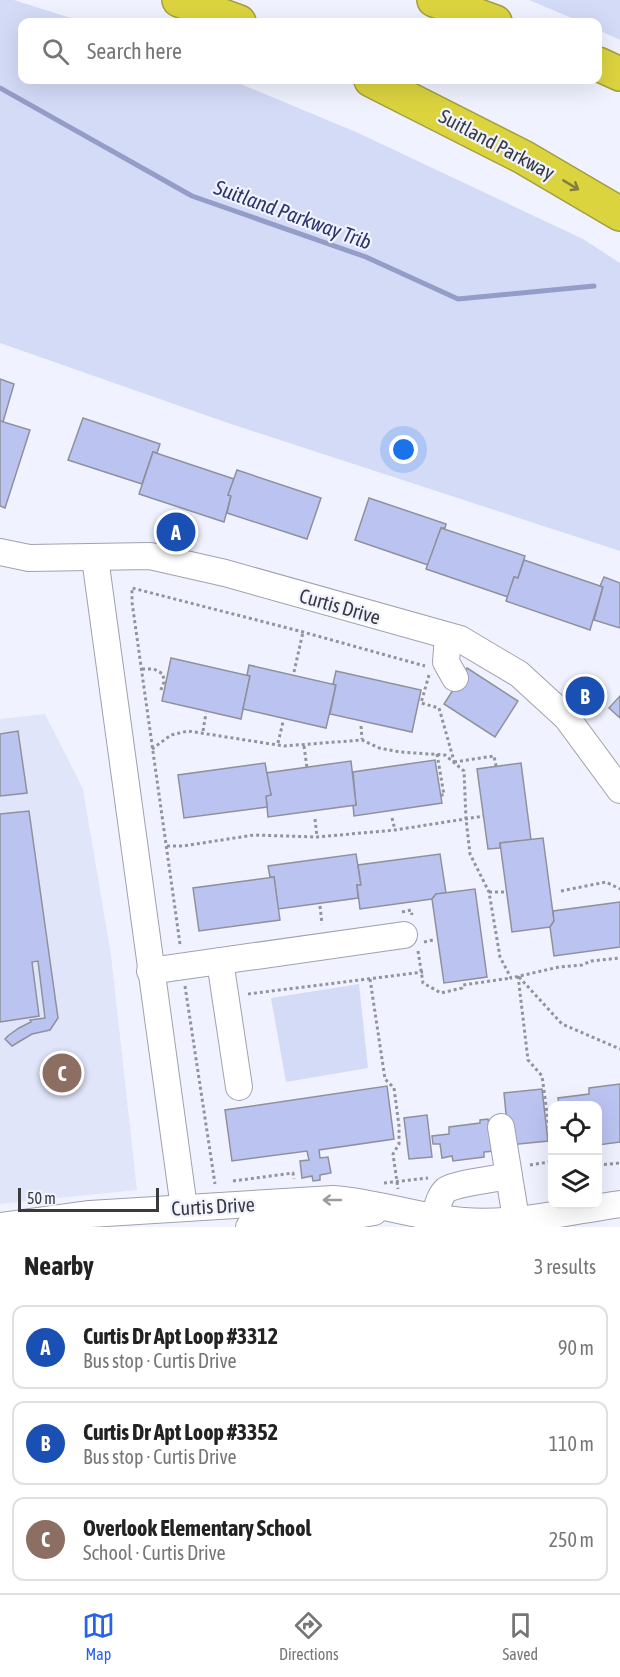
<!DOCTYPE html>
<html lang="en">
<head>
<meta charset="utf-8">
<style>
  :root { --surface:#fff; --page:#f6f6f6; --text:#222; --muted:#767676; --line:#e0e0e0; --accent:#2563eb }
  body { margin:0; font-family:"Asap Condensed",sans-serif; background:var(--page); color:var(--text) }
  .controls { position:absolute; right:18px; bottom:18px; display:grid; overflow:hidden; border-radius:12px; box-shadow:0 6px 24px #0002 }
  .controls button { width:54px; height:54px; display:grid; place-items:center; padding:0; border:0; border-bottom:2px solid var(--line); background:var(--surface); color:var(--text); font:30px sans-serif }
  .scale { position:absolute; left:18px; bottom:15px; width:141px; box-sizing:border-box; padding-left:6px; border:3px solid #383a3e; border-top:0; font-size:16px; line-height:21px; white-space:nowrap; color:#383a3e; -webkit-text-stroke:4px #f0f3ff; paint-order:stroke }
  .you { position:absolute; left:404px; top:450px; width:21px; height:21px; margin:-15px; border:4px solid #fff; border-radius:50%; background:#1a73e8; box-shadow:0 0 0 9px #1a73e833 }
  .badge { display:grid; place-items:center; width:39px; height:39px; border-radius:50%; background:var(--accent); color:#fff; font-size:20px; font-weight:700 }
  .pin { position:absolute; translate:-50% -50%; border:3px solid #fff; box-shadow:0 2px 6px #0006 }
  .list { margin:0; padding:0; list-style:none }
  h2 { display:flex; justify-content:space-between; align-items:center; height:78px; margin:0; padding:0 24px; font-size:26px }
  h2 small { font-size:20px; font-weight:400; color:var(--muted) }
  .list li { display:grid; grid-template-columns:39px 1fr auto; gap:18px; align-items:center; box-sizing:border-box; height:84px; margin:0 12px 12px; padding:0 12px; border:2px solid var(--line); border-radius:12px }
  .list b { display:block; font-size:22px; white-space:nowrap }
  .list p { margin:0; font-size:20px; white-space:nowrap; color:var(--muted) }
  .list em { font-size:20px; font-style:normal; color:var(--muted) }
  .icon { flex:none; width:33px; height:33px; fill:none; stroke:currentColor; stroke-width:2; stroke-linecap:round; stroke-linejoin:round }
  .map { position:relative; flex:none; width:620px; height:1227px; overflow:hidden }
  .search { position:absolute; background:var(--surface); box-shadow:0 6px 24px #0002; left:18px; right:18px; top:18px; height:66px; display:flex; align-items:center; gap:15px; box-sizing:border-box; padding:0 21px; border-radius:12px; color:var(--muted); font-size:22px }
  .sheet { height:366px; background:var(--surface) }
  nav { display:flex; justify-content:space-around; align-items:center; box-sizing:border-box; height:84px; border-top:2px solid var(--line); background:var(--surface); font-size:16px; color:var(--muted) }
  nav a { display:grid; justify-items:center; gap:3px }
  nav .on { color:var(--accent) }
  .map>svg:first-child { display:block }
</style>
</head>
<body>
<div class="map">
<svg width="620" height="1227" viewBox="0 0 620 1227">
  <rect width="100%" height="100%" fill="#f0f3ff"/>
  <polygon fill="#e1e5f9" points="45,714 83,789 111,955 137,1190 0,1204 0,719"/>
  <g fill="#d4dbf7">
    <polygon points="0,0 14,0 83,22 22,22 22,80 231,80 356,132 583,239 620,263 620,551 228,423 0,343"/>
    <polygon points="529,0 620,0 620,40 598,30 598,22 581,22"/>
    <polygon points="359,984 368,1068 286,1082 271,998"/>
  </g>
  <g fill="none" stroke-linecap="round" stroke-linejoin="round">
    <polyline stroke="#949cc8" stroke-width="5" points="0,88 192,196 366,257 458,299 594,286"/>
  </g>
  <g fill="#bbc4f1" stroke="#8e919c" stroke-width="1.5">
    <polygon points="0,379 14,384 3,422 0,421"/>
    <polygon points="83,418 160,444 157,453 153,452 142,484 68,460"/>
    <polygon points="0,421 30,430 5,508 0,506"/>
    <polygon points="153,452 234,479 228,495 231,496 224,522 139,494"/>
    <polygon points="237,470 321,498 307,539 227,513 231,496 228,495"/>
    <polygon points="369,498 446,524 445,528 441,528 428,565 355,540"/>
    <polygon points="441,528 525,556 518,578 514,577 508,597 426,569"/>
    <polygon points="524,560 603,587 590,630 506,601 514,577 518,578"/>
    <polygon points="604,577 620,583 620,628 594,620 603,587 600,586"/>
    <polygon points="171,658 250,676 241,719 162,701"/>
    <polygon points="249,665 336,685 326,728 243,709 250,676 247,675"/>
    <polygon points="467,668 518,701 495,737 444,704"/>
    <polygon points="336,671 421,690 412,732 330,714 336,685 333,684"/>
    <polygon points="620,696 620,718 609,708"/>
    <polygon points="18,731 27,793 0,796 0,734"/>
    <polygon points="435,760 442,803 354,816 353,805 356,805 353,772"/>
    <polygon points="351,761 356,805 268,817 266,796 271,795 266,773"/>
    <polygon points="265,763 271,795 266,796 267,807 184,818 178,775"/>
    <polygon points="521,763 531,840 500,843 500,848 488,849 477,769"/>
    <polygon points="29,811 58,1018 50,1030 32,1034 12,1046 5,1039 9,1035 19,1028 31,1022 30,1020 45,1018 38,961 32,962 39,1016 0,1022 0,814"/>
    <polygon points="543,838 554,921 550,927 512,932 500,843"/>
    <polygon points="356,854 361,885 357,885 358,898 278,909 274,877 270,877 268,866"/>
    <polygon points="440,854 446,893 436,894 432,899 360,909 357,885 361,885 358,865"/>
    <polygon points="274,877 280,920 199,931 193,888"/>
    <polygon points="475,889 487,977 444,983 432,899 436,894"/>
    <polygon points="620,902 620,947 554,956 550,927 554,921 553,911"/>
    <polygon points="620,1084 620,1142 598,1145 598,1106 559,1106 558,1098 589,1094 589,1088"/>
    <polygon points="387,1086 394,1139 319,1150 320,1158 328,1157 331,1173 320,1175 320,1180 313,1181 312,1176 302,1178 300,1161 309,1160 307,1151 232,1161 225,1110"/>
    <polygon points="542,1089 548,1141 509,1145 504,1093"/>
    <polygon points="427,1115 432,1157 409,1159 404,1118"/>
    <polygon points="488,1119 494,1151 484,1152 484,1157 453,1161 452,1156 442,1158 440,1144 433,1144 432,1136 449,1134 449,1127 480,1123 480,1120"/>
  </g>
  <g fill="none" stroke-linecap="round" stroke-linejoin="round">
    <defs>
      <g id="minor">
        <polyline points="0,552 29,558 150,556 225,573 460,639 519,674 567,718 620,790"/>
        <polyline points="95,558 184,1208"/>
        <polyline points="448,636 446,662 455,678"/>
        <polyline points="220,961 239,1087"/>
        <polyline points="150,971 404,935"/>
        <polyline points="501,1127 516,1219"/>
        <path d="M434 1217C437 1209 439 1196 446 1190 457 1183 495 1179 509 1176"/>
        <path d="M0 1226 90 1214 333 1199C377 1202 420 1218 464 1221 514 1225 570 1211 620 1204"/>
        <polyline points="249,1227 333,1219 374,1212"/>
      </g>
      <g id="highway">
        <polyline points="179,0 239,22"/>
        <polyline points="434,0 495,22"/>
        <polyline points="598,64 620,74"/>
        <polyline points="371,80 523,157 620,214"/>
      </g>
    </defs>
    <use href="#minor" stroke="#9fa2ad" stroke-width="28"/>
    <use href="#highway" stroke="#a39e3f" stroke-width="36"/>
    <g stroke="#91949c" stroke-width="3" stroke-dasharray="3 3" stroke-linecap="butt">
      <polyline points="142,669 154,669 163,674 164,682 160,692"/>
      <polyline points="294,672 303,632"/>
      <polyline points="429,675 421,703 439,708 454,761"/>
      <polyline points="361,726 362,739"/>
      <polyline points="203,731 206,713"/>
      <polyline points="278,743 283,722"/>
      <polyline points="304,746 307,768"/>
      <polyline points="152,749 171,735 188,731 284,746 362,740 379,748 400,752 445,755 464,771 466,819 470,854 489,892 500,957 511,978 559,967 582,965 591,961 620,958"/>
      <polyline points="437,754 444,795 440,795"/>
      <polyline points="454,762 494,756 496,766"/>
      <polyline points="392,818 395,830"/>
      <polyline points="315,819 317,837"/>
      <polyline points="167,846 183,846 254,835 317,837 395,830 484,816"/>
      <polyline points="561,891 606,882 620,889"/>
      <polyline points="489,892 507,892"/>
      <polyline points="320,906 322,924"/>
      <polyline points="402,912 411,910 412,915"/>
      <polyline points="424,942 433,940"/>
      <polyline points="180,944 132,602 132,588 303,632 425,666"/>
      <polyline points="418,951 423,983 441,993 462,988 463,985 511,978"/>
      <polyline points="518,976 528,1060 542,1076 552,1150"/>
      <polyline points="519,977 562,1024 620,1049"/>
      <polyline points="370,979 385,1079 394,1088 399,1126 399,1144 393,1154 398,1189"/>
      <polyline points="185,986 215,1184"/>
      <polyline points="248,994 423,972"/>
      <polyline points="530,1165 549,1162 552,1166"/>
      <polyline points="598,1165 620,1163"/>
      <polyline points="233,1181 293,1173 294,1179"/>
      <polyline points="384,1183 428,1178"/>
    </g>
    <use href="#minor" stroke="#fff" stroke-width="26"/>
    <use href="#highway" stroke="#dcd43f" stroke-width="33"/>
  </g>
  <defs><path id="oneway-shaft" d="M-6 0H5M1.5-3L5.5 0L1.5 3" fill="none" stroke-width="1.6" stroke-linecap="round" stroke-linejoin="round" transform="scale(1.5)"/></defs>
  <use stroke="#827f3e" href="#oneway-shaft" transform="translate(571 185) rotate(31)"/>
  <use stroke="#9c9c9e" href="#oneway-shaft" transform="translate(332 1200) rotate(-180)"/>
  <g text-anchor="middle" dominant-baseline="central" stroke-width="4.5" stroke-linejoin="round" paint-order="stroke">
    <g font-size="20" fill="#383a3e" stroke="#f0f3ff">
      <text transform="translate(497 144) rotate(28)">Suitland Parkway</text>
      <text transform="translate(340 606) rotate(16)">Curtis Drive</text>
      <text transform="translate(213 1206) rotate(-3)">Curtis Drive</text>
    </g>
    <g font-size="21" font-style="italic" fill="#2e346b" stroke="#f0f3ff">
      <text transform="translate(293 214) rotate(20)">Suitland Parkway Trib</text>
    </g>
  </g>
</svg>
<div class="controls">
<button><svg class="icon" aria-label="locate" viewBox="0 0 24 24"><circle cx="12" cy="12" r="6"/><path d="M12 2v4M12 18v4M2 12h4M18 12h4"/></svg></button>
<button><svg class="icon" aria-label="layers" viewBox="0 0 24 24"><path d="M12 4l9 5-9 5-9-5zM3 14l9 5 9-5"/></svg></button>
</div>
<div class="scale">50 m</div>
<div class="you"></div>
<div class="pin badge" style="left:176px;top:532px;background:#1a4fb4">A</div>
<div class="pin badge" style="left:585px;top:696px;background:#1a4fb4">B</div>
<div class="pin badge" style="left:62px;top:1073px;background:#8d6e63">C</div>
<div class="search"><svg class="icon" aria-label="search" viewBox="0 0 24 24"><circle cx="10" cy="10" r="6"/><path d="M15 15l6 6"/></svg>Search here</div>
</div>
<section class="sheet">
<h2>Nearby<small>3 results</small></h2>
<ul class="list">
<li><span class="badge" style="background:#1a4fb4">A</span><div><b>Curtis Dr Apt Loop #3312</b><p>Bus stop · Curtis Drive</p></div><em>90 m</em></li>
<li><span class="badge" style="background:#1a4fb4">B</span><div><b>Curtis Dr Apt Loop #3352</b><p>Bus stop · Curtis Drive</p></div><em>110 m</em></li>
<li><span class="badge" style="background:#8d6e63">C</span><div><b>Overlook Elementary School</b><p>School · Curtis Drive</p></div><em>250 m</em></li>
</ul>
</section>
<nav>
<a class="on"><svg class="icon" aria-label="map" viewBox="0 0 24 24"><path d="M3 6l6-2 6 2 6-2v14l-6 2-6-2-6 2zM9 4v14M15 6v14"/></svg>Map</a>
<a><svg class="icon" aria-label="directions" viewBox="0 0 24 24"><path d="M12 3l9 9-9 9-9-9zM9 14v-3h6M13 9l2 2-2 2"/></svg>Directions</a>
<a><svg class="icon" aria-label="saved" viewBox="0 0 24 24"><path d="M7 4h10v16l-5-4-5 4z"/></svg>Saved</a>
</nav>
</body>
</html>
